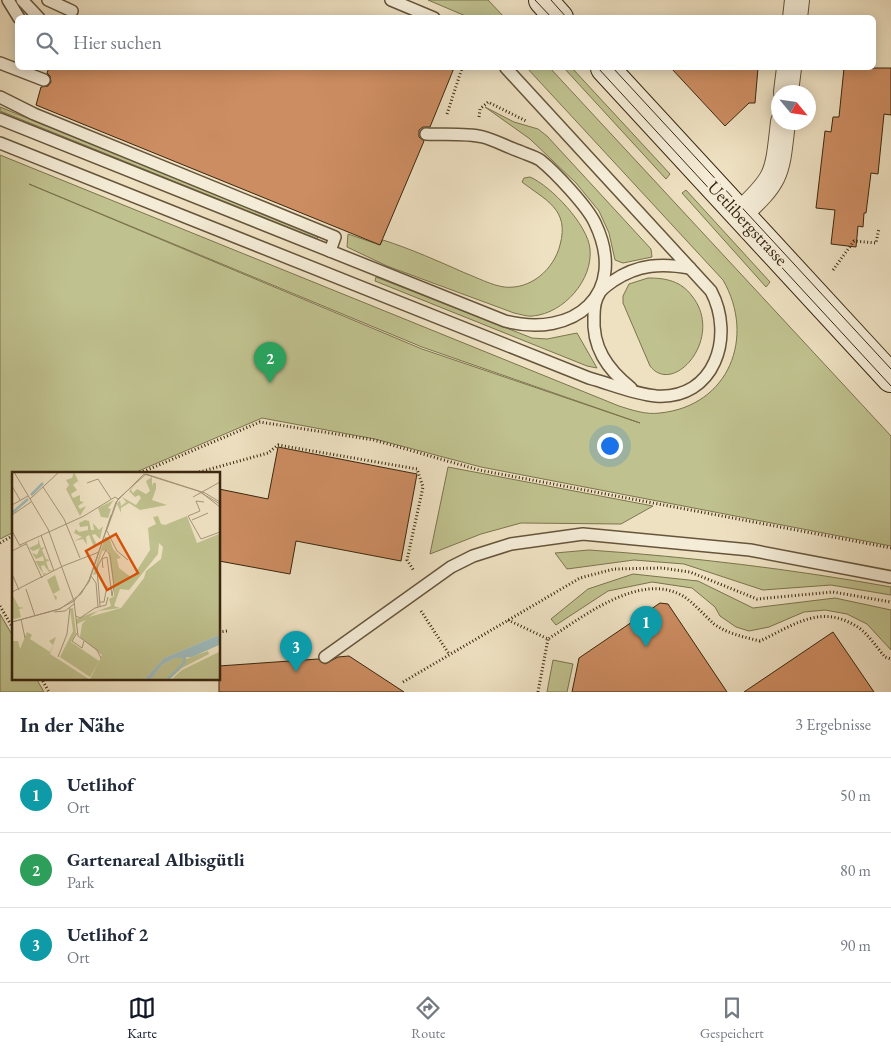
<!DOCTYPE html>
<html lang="de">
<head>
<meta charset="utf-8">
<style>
  :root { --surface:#fff; --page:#f2f2f3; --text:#1f2937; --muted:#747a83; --line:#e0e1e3; --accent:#111827 }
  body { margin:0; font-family:"EB Garamond",serif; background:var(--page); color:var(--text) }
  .compass { position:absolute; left:771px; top:85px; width:45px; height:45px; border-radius:50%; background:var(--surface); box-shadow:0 2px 12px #0003; rotate:119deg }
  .you { position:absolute; left:609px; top:445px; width:18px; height:18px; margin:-12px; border:4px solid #fff; border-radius:50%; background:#1a73e8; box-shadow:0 0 0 8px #1a73e833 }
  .badge { display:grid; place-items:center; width:32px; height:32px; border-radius:50%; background:var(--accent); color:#fff; font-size:16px; font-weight:700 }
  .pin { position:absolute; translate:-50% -41px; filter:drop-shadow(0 1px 2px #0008) }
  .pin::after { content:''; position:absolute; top:26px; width:18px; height:15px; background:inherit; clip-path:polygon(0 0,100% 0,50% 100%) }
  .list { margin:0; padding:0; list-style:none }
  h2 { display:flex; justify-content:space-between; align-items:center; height:65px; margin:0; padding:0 20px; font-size:21px }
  h2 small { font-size:16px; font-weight:400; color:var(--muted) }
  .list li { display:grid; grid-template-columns:32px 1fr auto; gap:15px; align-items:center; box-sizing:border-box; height:75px; padding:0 20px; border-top:1px solid var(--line) }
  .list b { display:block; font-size:19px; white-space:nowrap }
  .list p { margin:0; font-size:16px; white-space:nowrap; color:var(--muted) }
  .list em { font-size:16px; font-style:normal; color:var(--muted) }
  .icon { flex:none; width:28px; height:28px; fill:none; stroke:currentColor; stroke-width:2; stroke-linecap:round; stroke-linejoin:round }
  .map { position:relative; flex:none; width:891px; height:692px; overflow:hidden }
  .search { position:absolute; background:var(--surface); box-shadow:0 2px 12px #0003; left:15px; right:15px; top:15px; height:55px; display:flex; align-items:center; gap:12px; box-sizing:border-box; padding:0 18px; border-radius:8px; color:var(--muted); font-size:19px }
  .sheet { height:290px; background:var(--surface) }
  nav { display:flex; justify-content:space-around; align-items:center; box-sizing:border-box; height:70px; border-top:1px solid var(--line); background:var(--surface); font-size:14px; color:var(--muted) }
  nav a { display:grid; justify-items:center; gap:2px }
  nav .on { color:var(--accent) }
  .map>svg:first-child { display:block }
</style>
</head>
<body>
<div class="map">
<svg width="891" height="692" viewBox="0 0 891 692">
  <rect width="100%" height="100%" fill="#eee1c2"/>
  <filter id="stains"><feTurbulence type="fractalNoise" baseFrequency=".004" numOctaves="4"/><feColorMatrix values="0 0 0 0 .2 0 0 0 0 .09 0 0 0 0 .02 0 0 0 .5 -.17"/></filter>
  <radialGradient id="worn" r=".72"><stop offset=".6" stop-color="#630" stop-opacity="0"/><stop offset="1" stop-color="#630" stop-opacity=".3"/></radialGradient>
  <g fill="#bfc18e" stroke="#7c744e" fill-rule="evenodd">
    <polygon points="428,0 488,0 504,17 468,17"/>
    <path d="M527 68H550L891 436V546L481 467 375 439 262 418 134 473H14V532L0 539V155L619 406C632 410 646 415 660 413 729 406 756 337 723 280ZM29 184 422 347 640 423 422 349Z"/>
    <polygon points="564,68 572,68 670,174 666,179"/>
    <polygon points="0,107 318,236 317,239 0,111"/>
    <polygon points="485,107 514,122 538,129 547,136 651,249 652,257 623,263 615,260 609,233 599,211 576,183 530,139"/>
    <path d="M530 177C551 186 588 225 590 249 593 280 564 313 533 316 527 317 520 314 514 313L387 266 347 247 348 234 380 245 383 240C411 249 438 261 465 273 478 278 491 285 504 287 531 290 554 269 560 245 570 209 545 200 522 182L524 178Z"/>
    <polygon points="686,190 770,282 766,287 682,193"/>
    <polygon points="376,277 532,338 547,339 577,333 597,368 587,366 375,281"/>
    <path d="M648 278C666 278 681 281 692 296 725 337 674 397 650 366L623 303V296L629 284Z"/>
    <polygon points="448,467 653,506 621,524 521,523 481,534 430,554"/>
    <path d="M589 550C691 557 791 569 891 587V595L831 585 763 590 684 564 634 560 567 569 555 553Z"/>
    <polygon points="633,574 698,581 753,608 835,598 891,610 891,650 867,624 847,614 825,610 804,612 769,627 749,631 736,627 720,616 715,607 692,588 652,582 608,591 556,625 551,619 588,589"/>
    <polygon points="0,614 14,638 14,678 36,678 44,692 0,692"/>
    <polygon points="553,660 573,664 567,692 547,692"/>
  </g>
  <g fill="#cd8d62" stroke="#39260e">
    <polygon points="49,68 454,68 430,127 423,127 419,130 419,137 424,141 380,245 36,105 41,87 48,86 51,82 50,76 47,73"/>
    <polygon points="671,68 758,68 755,103 749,103 725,126"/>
    <polygon points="844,68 891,68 891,115 884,114 878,174 871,173 866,213 864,213 863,227 858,226 856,247 831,244 835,210 816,208 825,131 831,132 833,117 839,117"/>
    <polygon points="278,447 417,474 401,561 296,541 290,574 219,561 219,489 268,499"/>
    <polygon points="660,603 668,604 727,692 572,692 579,658"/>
    <polygon points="833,632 874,692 744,692"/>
    <polygon points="349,656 404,692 219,692 219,666 318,659 325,664 338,657"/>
  </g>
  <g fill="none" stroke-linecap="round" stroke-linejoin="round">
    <defs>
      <g id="lane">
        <polyline points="8,0 19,18"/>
        <polyline points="22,0 39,18"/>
        <polyline points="48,0 72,11"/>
        <polyline points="391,0 434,18"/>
        <polyline points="0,63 44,80"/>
        <polyline points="0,97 34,114 335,237 330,251"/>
        <path d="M0 119 505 321C574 339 629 294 595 223 587 206 555 172 540 160 534 156 525 154 519 151 507 147 495 140 483 137 466 133 444 135 426 134"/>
        <path d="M0 143 589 378C611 384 634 394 656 396 715 400 735 336 711 291L506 68"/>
        <path d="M631 388C607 369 592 347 594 316 594 310 595 300 599 294 601 289 609 284 613 281 638 264 662 263 690 268"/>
        <polyline points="325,657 451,567 473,556 511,544 583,534 750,550 891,577"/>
      </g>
      <g id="street">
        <polyline points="795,18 797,0"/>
        <polyline points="786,92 789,68"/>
        <path d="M740 214C779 178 777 174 783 122"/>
      </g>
      <g id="secondary">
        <polyline points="543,0 559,18"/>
        <polyline points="605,68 891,378"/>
      </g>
    </defs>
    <use href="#lane" stroke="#66553b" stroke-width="14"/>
    <use href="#street" stroke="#66553b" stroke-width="26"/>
    <use href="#secondary" stroke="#39260e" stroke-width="30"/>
    <g stroke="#39260e" stroke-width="3" stroke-dasharray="1 2.5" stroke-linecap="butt">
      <polyline points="447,114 462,68"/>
      <polyline points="479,117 480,109 488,102 526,121"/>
      <polyline points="833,270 854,241 876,243 879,228"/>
      <polyline points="140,473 260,422 374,440 479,470 891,548"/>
      <polyline points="196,473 268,453 278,445 417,469 423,487 407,560 414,571"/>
      <polyline points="0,543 14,535"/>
      <polyline points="0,606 14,630"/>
      <polyline points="421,611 449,654"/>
      <path d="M508 620 548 639C583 617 640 571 683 596 694 603 704 615 714 624 728 634 744 637 760 641 794 625 820 604 856 626 867 632 877 648 885 657L891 659"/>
      <polyline points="219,632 227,631"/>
      <polyline points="41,678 49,692"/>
      <polyline points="403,682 580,578 614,569 662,568 690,572 757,599 833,592 891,602"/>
      <polyline points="538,692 548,639"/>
    </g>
    <use href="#lane" stroke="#f4ecd7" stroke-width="11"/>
    <use href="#street" stroke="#f4ecd7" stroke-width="24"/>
    <use href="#secondary" stroke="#f4ecd7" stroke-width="28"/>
    <g stroke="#39260e" stroke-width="1">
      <polyline points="535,0 552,18"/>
      <polyline points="551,0 567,18"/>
      <polyline points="598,68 891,386"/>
      <polyline points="613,68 891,369"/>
    </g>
  </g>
  <g text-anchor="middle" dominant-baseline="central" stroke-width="5" stroke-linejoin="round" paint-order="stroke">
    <g font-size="18" fill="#39260e" stroke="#f4ecd7">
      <text transform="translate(748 223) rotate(47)">Uetlibergstrasse</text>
    </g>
  </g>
  <g transform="translate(12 472)">
    <rect width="208" height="208" fill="#eee1c2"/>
    <path d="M62 0 70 17 66 9 61 13 65 18 59 22 61 26 68 23V29L72 30 66 34 68 37 74 34 68 44 54 17 57 13 54 8 60 6ZM140 5V15L141 11H144V17L140 28 155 33 128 38 117 31 109 36V41L105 32 108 28 109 34 114 30 110 25 124 33 129 26 127 23 123 25 117 19 124 12 119 18 121 21 125 17 134 22 138 19 134 9ZM102 28 96 36 99 37 96 46 89 45 86 36ZM146 44 149 52 153 53 175 44 185 71 207 62V163L152 186 133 207H78L90 183 68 165 70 152 74 148 65 152 64 147 99 134 97 127 102 124V116L96 78 90 79 86 93V108L85 110V102L81 103 93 65H97L101 77 109 86 105 87 107 96 120 106 138 78 136 56 144 52 141 45ZM147 71 151 75 149 87 134 99 132 106 109 136 77 145 86 139 108 136 102 134 108 117 117 118 146 82ZM73 48 77 49 79 58H82L81 51 87 58 91 54 88 67 83 62 80 63 84 71 82 75 77 63 74 65 75 73 71 67 62 69 70 65 62 61 64 57 67 60 76 58V54L68 55 67 51ZM26 66 29 76 33 75 30 78 34 87 38 88 34 90 37 98H41L37 100 32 93 29 94 31 101H34L32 103 23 89H32L31 84 24 87 20 81 25 83 28 76 21 79 17 76 26 72ZM43 103 48 118 41 122 45 125 44 129 35 108ZM0 122 7 135 12 136 7 137 9 145 3 147 0 146ZM61 136 64 161 59 170 87 189 78 205 48 185 61 159 58 137ZM15 160 20 163 18 167 38 180 41 173 37 169 44 165 38 182 77 207H0V169H6L8 177ZM196 179 197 182 170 196 158 207H139L150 193 163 186 171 184 174 187ZM207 180V207H160L170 198Z" fill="#bfc18e" fill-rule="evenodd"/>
    <path d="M207 163V173L180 185 163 186 150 193 139 207H133L152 186Z" fill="#9ebbbd"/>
    <path fill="none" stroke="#9ebbbd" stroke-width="2.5" d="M19 23 31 11M0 41 16 27M156 207 172 191 173 184"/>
    <path fill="none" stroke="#a6967a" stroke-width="1" d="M2 0 36 57 62 129 77 110 99 43M134 2 193 21 208 30M75 11 86 7 99 27M0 14 8 28M31 15 52 47 68 86M190 21 208 35M181 25 208 10M18 27 47 0M0 33 16 24M0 43 19 30M176 44 189 67 208 60M176 44 188 39 184 29 192 30M180 48 196 41M0 59 8 74M95 59 105 79 116 88M94 60 106 27 134 2M29 63 42 99M14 71 30 106M8 73 72 44 103 25 106 27M0 79 14 72M0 102 7 118M79 104 84 111 86 135M14 117 23 144M0 120 51 94 87 80M62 129 66 164 85 178 89 186M88 130H92L95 114M88 134 85 96 94 78 98 83 102 114 100 124 95 85 90 87 91 96M42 140 53 139 62 132M64 144 68 146 83 136 94 133 96 125M9 147 13 166M0 150 47 137 62 129M0 150 48 137 69 122 77 108 104 30 132 2 186 19 208 32M65 161 60 169 70 176 72 169M46 185 55 162 58 136"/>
    <path fill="#d6540c" fill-opacity="0.15" stroke="#d6540c" stroke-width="2.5" d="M104 62 126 101 95 118 74 79Z"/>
    <rect width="208" height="208" fill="none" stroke="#39260e" stroke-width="2.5"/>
  </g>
  <rect width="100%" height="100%" filter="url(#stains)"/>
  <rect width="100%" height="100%" fill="url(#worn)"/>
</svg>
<svg class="compass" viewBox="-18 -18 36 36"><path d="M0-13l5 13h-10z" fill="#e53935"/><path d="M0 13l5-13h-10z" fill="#747a83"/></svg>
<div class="you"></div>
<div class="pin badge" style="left:646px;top:647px;background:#0f9aa8">1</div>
<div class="pin badge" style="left:270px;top:383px;background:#2e9e5b">2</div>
<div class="pin badge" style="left:296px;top:672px;background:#0f9aa8">3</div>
<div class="search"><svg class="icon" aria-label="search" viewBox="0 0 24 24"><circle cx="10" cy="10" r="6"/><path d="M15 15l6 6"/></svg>Hier suchen</div>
</div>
<section class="sheet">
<h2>In der Nähe<small>3 Ergebnisse</small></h2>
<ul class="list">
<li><span class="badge" style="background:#0f9aa8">1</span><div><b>Uetlihof</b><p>Ort</p></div><em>50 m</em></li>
<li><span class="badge" style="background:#2e9e5b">2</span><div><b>Gartenareal Albisgütli</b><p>Park</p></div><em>80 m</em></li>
<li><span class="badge" style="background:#0f9aa8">3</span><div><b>Uetlihof 2</b><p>Ort</p></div><em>90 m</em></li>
</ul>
</section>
<nav>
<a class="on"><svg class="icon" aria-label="map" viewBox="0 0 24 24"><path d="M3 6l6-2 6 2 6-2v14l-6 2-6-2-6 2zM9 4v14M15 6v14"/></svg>Karte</a>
<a><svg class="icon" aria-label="directions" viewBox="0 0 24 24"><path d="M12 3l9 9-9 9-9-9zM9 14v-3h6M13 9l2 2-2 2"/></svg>Route</a>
<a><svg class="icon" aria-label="saved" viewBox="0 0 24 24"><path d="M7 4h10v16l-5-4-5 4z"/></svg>Gespeichert</a>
</nav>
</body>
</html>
